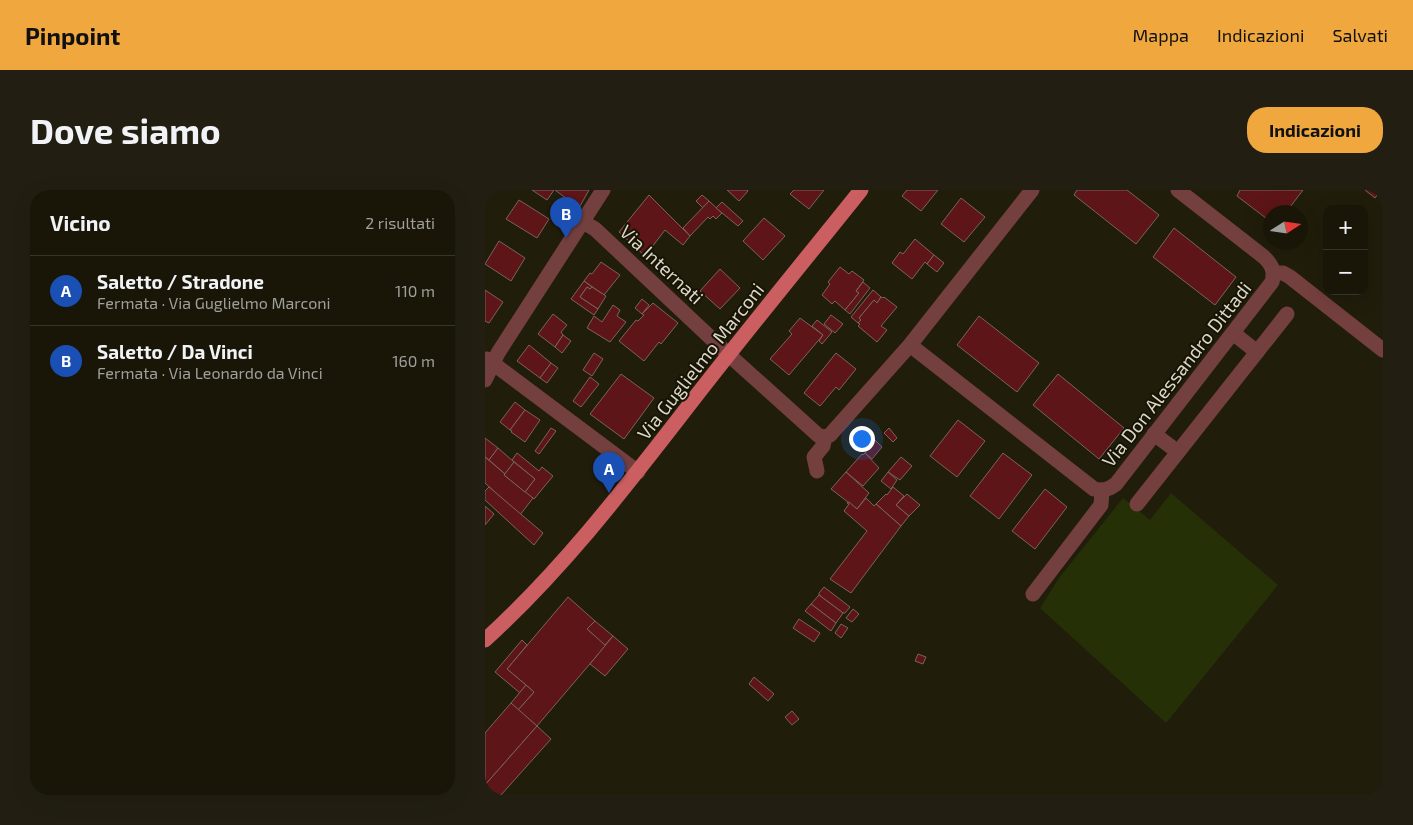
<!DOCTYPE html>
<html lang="it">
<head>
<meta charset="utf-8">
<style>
  :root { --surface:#191608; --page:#221f12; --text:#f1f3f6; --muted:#9f9f9c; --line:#373529; --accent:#efa73e }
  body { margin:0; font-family:"Exo 2",sans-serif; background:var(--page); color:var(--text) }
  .controls { position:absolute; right:15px; top:15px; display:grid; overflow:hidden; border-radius:10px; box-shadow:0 5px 20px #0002 }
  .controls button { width:45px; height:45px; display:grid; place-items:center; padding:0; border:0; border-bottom:1px solid var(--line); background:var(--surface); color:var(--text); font:25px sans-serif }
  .compass { position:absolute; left:778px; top:15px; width:45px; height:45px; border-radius:50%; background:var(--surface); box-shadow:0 5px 20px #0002; rotate:78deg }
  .you { position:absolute; left:376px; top:248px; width:18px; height:18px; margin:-12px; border:4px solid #fff; border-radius:50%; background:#1a73e8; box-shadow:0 0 0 8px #1a73e833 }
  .badge { display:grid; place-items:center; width:32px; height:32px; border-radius:50%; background:var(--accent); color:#fff; font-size:16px; font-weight:700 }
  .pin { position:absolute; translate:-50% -41px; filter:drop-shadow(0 1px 2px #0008) }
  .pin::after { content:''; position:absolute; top:26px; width:18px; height:15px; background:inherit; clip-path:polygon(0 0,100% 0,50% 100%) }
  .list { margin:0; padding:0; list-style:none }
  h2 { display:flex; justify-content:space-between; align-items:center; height:65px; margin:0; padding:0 20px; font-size:21px }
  h2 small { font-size:16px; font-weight:400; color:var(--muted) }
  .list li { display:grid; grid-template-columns:32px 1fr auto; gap:15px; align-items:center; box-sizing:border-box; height:70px; padding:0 20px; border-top:1px solid var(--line) }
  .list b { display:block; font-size:19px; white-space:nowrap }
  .list p { margin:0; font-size:16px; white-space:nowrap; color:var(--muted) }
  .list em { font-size:16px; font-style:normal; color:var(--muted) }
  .map { position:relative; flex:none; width:898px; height:605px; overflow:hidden; border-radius:20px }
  header { display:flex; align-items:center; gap:30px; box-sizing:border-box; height:70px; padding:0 25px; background:var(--accent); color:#111 }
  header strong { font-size:24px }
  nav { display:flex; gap:28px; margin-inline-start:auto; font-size:18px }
  .intro { display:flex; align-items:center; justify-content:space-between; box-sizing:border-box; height:120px; padding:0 30px }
  h1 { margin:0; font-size:35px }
  .button { padding:12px 22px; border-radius:20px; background:var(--accent); color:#111; font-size:18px; font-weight:700 }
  main { display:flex; gap:30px; padding:0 30px }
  aside { flex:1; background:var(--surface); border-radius:20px; box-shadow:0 5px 20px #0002 }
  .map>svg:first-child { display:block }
</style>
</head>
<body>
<header>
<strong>Pinpoint</strong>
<nav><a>Mappa</a><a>Indicazioni</a><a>Salvati</a></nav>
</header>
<div class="intro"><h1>Dove siamo</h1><a class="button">Indicazioni</a></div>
<main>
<aside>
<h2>Vicino<small>2 risultati</small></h2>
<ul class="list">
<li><span class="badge" style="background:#1a4fb4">A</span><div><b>Saletto / Stradone</b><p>Fermata · Via Guglielmo Marconi</p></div><em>110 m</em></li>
<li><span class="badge" style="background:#1a4fb4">B</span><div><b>Saletto / Da Vinci</b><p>Fermata · Via Leonardo da Vinci</p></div><em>160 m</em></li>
</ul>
</aside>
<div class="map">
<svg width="898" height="605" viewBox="0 0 898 605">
  <rect width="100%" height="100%" fill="#211d0b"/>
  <polygon fill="#263006" points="686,303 793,395 681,533 555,418 574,388 638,308 665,330"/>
  <g fill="#5e1517" stroke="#7a6360">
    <polygon points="47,0 69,0 62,10"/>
    <polygon points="70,0 104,0 94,18"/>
    <polygon points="242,0 262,0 263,1 254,11"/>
    <polygon points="309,0 339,0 324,19 305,4"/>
    <polygon points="422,0 453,0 436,21 417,6"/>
    <polygon points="592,0 642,0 674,25 651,54 589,5"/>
    <polygon points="755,0 818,0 802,21 802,22 786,22 786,32 752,6"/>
    <polygon points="880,0 896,0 890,8"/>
    <polygon points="164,5 205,46 198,55 180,40 160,66 134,42"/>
    <polygon points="217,5 224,11 218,18 211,11"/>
    <polygon points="476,8 500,27 479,52 456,34"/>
    <polygon points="34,10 64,29 52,48 21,29"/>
    <polygon points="83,11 94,18 87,28 77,22"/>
    <polygon points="224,11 237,23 231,29 228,26 225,29 223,27 205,46 198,38"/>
    <polygon points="237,12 258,31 253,36 231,18"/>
    <polygon points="279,28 300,46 278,70 258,51"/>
    <polygon points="689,38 751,87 730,115 668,67"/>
    <polygon points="430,49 449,65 442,74 440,72 427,89 407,73 415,62 418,64"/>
    <polygon points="14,51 40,68 26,91 0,74"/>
    <polygon points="449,65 459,73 452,82 442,74"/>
    <polygon points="116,72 135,85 119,105 99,91 105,83 107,84"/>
    <polygon points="355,77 364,84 367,81 379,90 371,101 374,103 360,120 350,111 347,114 337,105 345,94 343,92"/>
    <polygon points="235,79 255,98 235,119 215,101"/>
    <polygon points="99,91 107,97 105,99 102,97 95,107 113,119 109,125 86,109"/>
    <polygon points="378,92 385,98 365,124 360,120 374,103 371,101"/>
    <polygon points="102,97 105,99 107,97 121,106 113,119 95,107"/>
    <polygon points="0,100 18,112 4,133 0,131"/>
    <polygon points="388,100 396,107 392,113 389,110 374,128 376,130 373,133 366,127"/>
    <polygon points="396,107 398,108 399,107 412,117 396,136 402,140 392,152 373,136 375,134 373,133 376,130 374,128 389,110 392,113"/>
    <polygon points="157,109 164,115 157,124 150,118"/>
    <polygon points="168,113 193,133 176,154 174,152 159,171 134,151 151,130 153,131 159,125 157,124"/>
    <polygon points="128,115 135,120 132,126 141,132 125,152 102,138 109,126 117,132"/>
    <polygon points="68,124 82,135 76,142 78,145 70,157 53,144"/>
    <polygon points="346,125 358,134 350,143 339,134"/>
    <polygon points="494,126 554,173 532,202 472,155"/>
    <polygon points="315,128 338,145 304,185 285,169 307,144 304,141"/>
    <polygon points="332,130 347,142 337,154 334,151 338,145 327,136"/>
    <polygon points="78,145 86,151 77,163 70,157"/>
    <polygon points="44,155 66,173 55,188 32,171"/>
    <polygon points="109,163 118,169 107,186 98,180"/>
    <polygon points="351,163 371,179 354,200 351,197 335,216 319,203"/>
    <polygon points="66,173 73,178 62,193 55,188"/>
    <polygon points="136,184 169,208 139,249 105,224"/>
    <polygon points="573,184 639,238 614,269 548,215"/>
    <polygon points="105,187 114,194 96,217 88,211"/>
    <polygon points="30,212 40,220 25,240 15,232"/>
    <polygon points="40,220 55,230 40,252 26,242 27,241 25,240"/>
    <polygon points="473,230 500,251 472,287 445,266"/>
    <polygon points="66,238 71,241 54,264 50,261"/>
    <polygon points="404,238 412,248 408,252 399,243"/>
    <polygon points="0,248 13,258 4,270 0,267"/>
    <polygon points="390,250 397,257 387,269 380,263"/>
    <polygon points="13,258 29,272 20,284 4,270"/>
    <polygon points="32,263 54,281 57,277 68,286 49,309 40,302 50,289 27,270"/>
    <polygon points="380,263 394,278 378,296 361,282 377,264 378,265"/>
    <polygon points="518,263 547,285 514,329 485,306"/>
    <polygon points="0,267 20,284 19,285 48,308 35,325 0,293"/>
    <polygon points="416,267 427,276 415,290 403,282"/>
    <polygon points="29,272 50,289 40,302 19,285"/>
    <polygon points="361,282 384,303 372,319 346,299"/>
    <polygon points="403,282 412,290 406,299 396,291"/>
    <polygon points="4,297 58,343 49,355 0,310 0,301"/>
    <polygon points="408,297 419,306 411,315 424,326 416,336 391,314 401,304 402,305"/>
    <polygon points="560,299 582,317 550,359 527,341"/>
    <polygon points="422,304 435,315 424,326 411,315"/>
    <polygon points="381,308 389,316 391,314 416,336 366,403 345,389 382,341 359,321 364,314 362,313 364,312 372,319"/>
    <polygon points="0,316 9,324 0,335"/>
    <polygon points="339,397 365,417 360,423 358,423 334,405 334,403"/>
    <polygon points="334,405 358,423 351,433 326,414"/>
    <polygon points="83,407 110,431 102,439 121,455 52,536 33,520 49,502 22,479"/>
    <polygon points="326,414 351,433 346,441 320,421"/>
    <polygon points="368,419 374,424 367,432 361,428"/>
    <polygon points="314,429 335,443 329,452 308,438"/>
    <polygon points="110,431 128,446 120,455 102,439"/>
    <polygon points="356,434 363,438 356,448 350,443"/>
    <polygon points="128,446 143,459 120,486 105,474"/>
    <polygon points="37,450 42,455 22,479 41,495 35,503 10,482"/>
    <polygon points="433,464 441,467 438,474 430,471"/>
    <polygon points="269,487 289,504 283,511 264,494"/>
    <polygon points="41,495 49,502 33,520 26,513"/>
    <polygon points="26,513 52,536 0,595 0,543"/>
    <polygon points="307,521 314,529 307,535 300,527"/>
    <polygon points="52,536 66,549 16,605 4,605 0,602 0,595"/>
  </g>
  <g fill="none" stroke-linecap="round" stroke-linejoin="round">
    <g stroke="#743f3f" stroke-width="15">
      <polyline points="98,32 110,39 244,165 334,246 340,247"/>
      <polyline points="789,83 798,83 805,87 898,160"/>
      <polyline points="748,143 772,162"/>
      <path d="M425 155 609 299C618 301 623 300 631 294L787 92C790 81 787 75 779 67L693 0"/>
      <polyline points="2,169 153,282"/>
      <polyline points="0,190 13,163 118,0"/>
      <polyline points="669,244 693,262"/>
      <polyline points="332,281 329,267 338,256 340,247 345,245 425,155 547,0"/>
      <polyline points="652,314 802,124"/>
      <polyline points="548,404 616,315 617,300"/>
    </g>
    <path stroke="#cb5e60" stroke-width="15" d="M0 450C80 377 142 295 208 210 263 139 320 70 376 0"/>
  </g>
  <g text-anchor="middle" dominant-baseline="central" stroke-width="4" stroke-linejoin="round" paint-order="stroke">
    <g font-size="19" fill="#dad7cc" stroke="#181404">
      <text transform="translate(177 74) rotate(43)">Via Internati</text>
      <text transform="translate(215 171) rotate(-52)">Via Guglielmo Marconi</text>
      <text transform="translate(691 184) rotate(-52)">Via Don Alessandro Dittadi</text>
    </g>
  </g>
</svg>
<div class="controls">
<button>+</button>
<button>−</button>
</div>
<svg class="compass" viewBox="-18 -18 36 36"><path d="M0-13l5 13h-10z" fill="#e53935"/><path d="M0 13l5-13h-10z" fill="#9f9f9c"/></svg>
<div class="you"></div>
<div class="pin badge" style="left:124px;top:303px;background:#1a4fb4">A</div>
<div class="pin badge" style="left:81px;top:48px;background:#1a4fb4">B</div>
</div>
</main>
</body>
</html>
